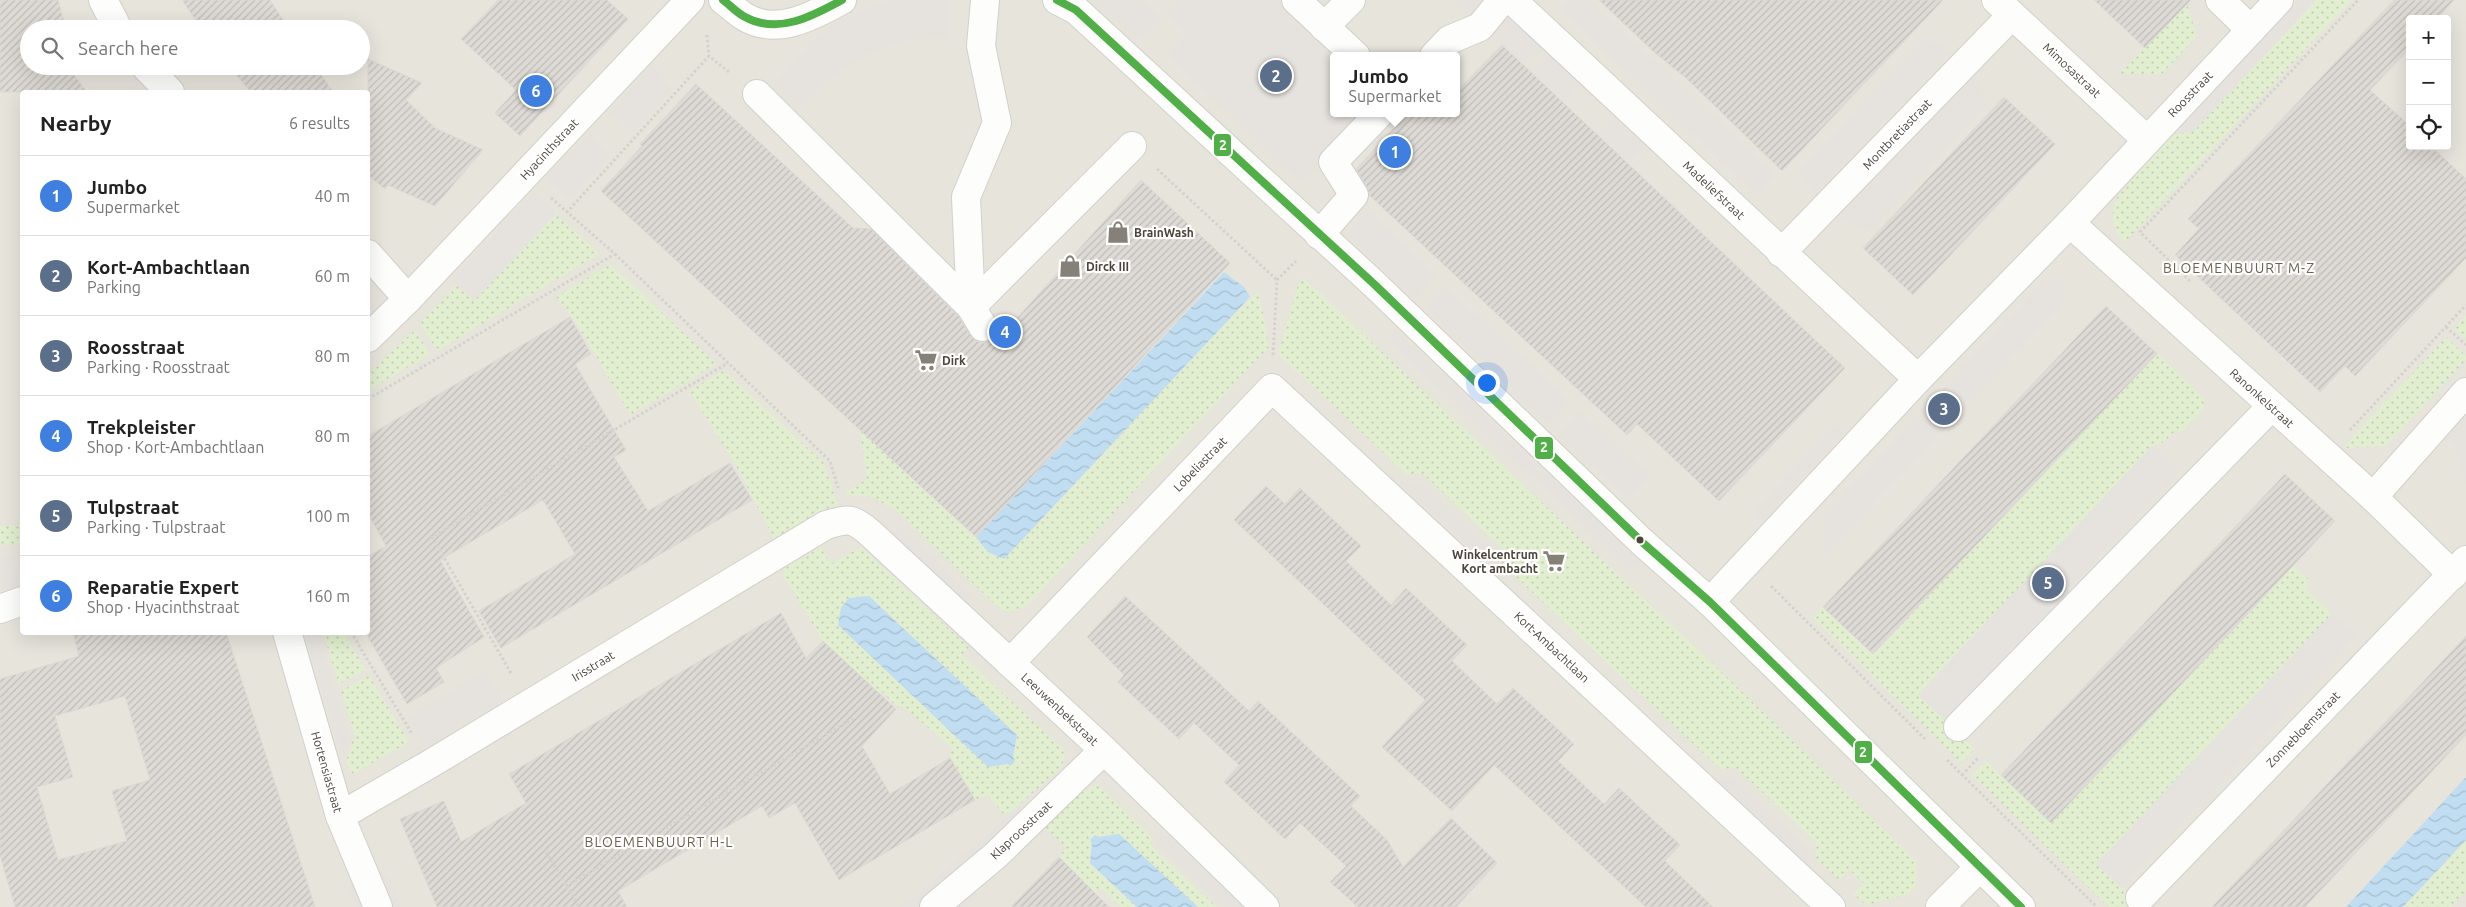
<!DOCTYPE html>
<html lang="en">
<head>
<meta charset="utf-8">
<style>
  :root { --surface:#fff; --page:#f2f2f2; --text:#222; --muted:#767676; --line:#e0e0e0; --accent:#868178 }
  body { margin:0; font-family:Ubuntu,sans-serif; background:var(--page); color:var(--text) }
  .controls { position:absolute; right:15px; top:15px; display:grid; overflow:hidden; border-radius:5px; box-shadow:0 5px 20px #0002 }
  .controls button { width:45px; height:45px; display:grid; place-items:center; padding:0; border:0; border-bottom:1px solid var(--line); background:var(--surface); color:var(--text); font:25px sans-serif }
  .you { position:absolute; left:1486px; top:382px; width:18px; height:18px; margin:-12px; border:4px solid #fff; border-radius:50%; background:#1a73e8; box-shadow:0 0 0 8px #1a73e833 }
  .badge { display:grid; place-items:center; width:32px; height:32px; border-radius:50%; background:var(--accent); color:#fff; font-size:16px; font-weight:700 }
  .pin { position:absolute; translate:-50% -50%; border:2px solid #fff; box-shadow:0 1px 5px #0006 }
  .popup { position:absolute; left:1330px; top:52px; width:130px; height:65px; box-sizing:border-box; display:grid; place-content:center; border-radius:5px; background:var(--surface); filter:drop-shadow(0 1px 4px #0005); font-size:16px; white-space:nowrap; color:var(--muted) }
  .popup b { font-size:19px; color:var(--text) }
  .popup::after { content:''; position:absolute; left:50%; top:100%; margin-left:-10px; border:10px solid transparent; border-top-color:var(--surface) }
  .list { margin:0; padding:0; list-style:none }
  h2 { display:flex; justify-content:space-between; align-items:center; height:65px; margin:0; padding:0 20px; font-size:21px }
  h2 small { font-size:16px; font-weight:400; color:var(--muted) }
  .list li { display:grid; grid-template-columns:32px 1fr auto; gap:15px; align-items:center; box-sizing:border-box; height:80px; padding:0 20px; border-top:1px solid var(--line) }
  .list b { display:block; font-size:19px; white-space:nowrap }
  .list p { margin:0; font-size:16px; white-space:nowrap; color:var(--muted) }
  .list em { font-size:16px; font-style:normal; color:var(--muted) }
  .icon { flex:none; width:28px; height:28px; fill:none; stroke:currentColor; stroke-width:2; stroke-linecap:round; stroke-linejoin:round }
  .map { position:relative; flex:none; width:2466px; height:907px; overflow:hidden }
  .search { position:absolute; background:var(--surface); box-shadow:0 5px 20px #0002; left:20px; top:20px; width:350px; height:55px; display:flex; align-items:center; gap:12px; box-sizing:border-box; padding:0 18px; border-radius:28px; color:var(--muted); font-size:19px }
  .panel { position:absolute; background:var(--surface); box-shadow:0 5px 20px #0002; left:20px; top:90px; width:350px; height:545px; border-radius:5px }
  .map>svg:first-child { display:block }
</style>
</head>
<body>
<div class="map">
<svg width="2466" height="907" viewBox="0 0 2466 907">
  <defs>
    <pattern id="grass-dots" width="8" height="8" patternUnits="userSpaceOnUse" patternTransform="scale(1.25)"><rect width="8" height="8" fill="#e1eecf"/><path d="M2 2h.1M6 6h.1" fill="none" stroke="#c3cdb2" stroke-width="1.8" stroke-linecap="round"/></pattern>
    <pattern id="water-waves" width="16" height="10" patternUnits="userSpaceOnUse" patternTransform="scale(1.25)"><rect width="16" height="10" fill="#c0ddf1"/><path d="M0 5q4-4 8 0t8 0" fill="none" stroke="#a6bfcf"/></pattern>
    <pattern id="building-hatch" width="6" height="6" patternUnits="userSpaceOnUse" patternTransform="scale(1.25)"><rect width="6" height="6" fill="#dedbd6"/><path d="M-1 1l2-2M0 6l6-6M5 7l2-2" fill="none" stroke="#c0bdb8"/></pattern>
  </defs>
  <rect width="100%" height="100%" fill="#f4f2ee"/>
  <path fill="#e7e4dc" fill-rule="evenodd" d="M0 0H2466V907H0ZM2410 19H2447V146H2410ZM29 29H361V66H29ZM1334 56H1456V113H1334ZM22 92H368V632H22Z"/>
  <g fill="url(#grass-dots)">
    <path d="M2316 0H2352L2124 243C2112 227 2108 211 2120 193L2174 134 2194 131Z"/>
    <polygon points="2187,4 2197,37 2162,74 2119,74"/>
    <polygon points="556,214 599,254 437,351 420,323 457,285 475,300"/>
    <polygon points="610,264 717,364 630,415 577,324 556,297"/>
    <polygon points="1304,278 1727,677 1916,861 1916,886 1909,894 1866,905 1853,894 1864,883 1849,870 1839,880 1816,859 1816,842 1736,768 1720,769 1502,564 1501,547 1423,474 1406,474 1278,354 1298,285"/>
    <polygon points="1259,291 1269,347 1028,605 1012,612 1000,609 897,511 872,497 847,495 846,492 867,479 860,430 976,537 988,552"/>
    <polygon points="2466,315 2466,339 2454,328"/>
    <polygon points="415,330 430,354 368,391 368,374"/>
    <polygon points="2446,337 2466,356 2466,360 2386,446 2343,448"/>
    <polygon points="2157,354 2205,399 2204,409 2181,433 2176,430 2164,442 2152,446 1918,695 1975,749 1961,763 1813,618 1823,607 1873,654"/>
    <polygon points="724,370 824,463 838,505 826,509 774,539 735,464 689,391"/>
    <polygon points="22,525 22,543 0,545 0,526"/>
    <polygon points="821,547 831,564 861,547 969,647 962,655 1065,751 1064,760 1059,770 1009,814 1007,812 1004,815 988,795 975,800 951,758 951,747 901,705 898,708 881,691 878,693 823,641 782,574 785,572 783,569"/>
    <polygon points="2293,566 2309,579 2306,589 2332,614 2097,864 2143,907 2108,907 1972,775 1986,761 2052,822"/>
    <polygon points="323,633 344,633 366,670 339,684"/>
    <path d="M369 675 409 742 353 774C340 757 351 758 352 741L356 739 341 691Z"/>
    <polygon points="1097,784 1151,836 1152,846 1217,907 1198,907 1119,834 1092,843 1090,863 1137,907 1121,907 1101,888 1094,893 1059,857 1066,847 1045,828 1049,825 1047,822 1082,792"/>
    <polygon points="2466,840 2466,891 2451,907 2403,907"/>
  </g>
  <g fill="#e6e3df">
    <polygon points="896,0 948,0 948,38 912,39 868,53 828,79 802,107 775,83 815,39 838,20 872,6"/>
    <polygon points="1093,0 1142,0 1161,18 1140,39"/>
    <polygon points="1179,0 1284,0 1343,56 1334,56 1334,113 1368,113 1302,183 1167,56 1187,34 1166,13"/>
    <polygon points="1452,0 1490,0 1472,19"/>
    <polygon points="1569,0 1589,0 1776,175 1758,195 1560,9"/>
    <polygon points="2300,0 2316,0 2194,131 2174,134"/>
    <polygon points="1509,14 1542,46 1523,65 1490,35"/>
    <polygon points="1925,38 1951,52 1814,193 1800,170"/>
    <polygon points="1550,53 1581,83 1563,103 1531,73"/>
    <polygon points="653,66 672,89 632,132 612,113 609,113"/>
    <polygon points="1977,71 1975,78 1987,105 1871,231 1841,220 1836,221"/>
    <polygon points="1616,115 1647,144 1628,164 1597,135"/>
    <polygon points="590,134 610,156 568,199 546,180"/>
    <polygon points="536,191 556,214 474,301 453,281 451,282"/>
    <polygon points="1368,211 1435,274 1416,299 1346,233"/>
    <polygon points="2046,279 2063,280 2064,303 1824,557 1824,515"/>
    <polygon points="1447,287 1569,400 1549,424 1425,307"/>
    <polygon points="1394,329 1643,564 1628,568 1391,344"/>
    <polygon points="1581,413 1651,476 1628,499 1559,434"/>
    <polygon points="2466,415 2466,484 2456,446 2449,440 2442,441"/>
    <polygon points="1833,426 1850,426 1756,526 1756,509"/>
    <polygon points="2152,446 2179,471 1945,720 1918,695"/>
    <polygon points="1401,482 1420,483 1492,552 1493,569"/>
    <polygon points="899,527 973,596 965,604 891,535"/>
    <polygon points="13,556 21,584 0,589 0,559"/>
    <polygon points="2332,614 2356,637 2122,888 2096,864"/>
    <polygon points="305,633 318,633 350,741 344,759"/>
    <polygon points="484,672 502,698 505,699 424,747 408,717"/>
    <polygon points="1733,777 1807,847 1808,864 1716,778"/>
    <polygon points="1019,806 1027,815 920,907 902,907"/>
    <polygon points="1158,828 1243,907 1225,907 1159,845"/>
    <polygon points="373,868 388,875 401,907 389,907"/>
    <polygon points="354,875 368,907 356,907 349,890"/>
    <polygon points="977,884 975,899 966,907 949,907"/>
  </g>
  <g fill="url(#water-waves)">
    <polygon points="1224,272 1244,287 1250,297 1004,559 988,552 976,537"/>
    <polygon points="869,596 1017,735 1013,757 1015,760 1010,766 1008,764 988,767 838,625 841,608 849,598"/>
    <polygon points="2466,777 2466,840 2403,907 2346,907"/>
    <polygon points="1119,834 1198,907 1137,907 1090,863 1092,843 1090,840 1095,835 1098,837"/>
  </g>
  <g fill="url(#building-hatch)" stroke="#dcd9d4" fill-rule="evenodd">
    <polygon points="0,0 58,0 66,29 29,29 29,66 67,66 87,92 0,92"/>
    <polygon points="182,0 270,0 289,29 202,29"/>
    <polygon points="498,0 607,0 628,19 520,136 495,113 516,90 461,39"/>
    <polygon points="1599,0 1943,0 1782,171 1686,78 1654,52"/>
    <polygon points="2094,0 2191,0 2145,48"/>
    <polygon points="2394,0 2454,0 2437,19 2410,19 2410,48 2370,90 2410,126 2410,146 2431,146 2466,179 2466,258 2355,376 2345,366 2320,392 2175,255 2199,229 2188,219"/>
    <polygon points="1502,45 1845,368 1719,501 1637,424 1627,435 1369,195 1367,187 1356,169 1408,113 1456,113 1456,92"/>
    <polygon points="368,59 422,83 406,100 435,128 483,150 435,206 388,185 385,189 368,175"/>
    <polygon points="229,66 315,66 333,92 251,92"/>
    <polygon points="696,84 853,228 871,229 959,317 970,335 976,341 984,343 991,341 997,332 1001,336 1141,180 1230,263 976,537 601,191 642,146 640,144"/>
    <polygon points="2004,97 2055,144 1913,295 1863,248"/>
    <polygon points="2106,306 2157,354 1873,654 1823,607"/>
    <polygon points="570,317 591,354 575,364 626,450 614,457 648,511 730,463 752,500 501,648 479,611 575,554 543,500 479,537 440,560 484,637 436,668 444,682 407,704 368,637 368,557 386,546 368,513 368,436"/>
    <polygon points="2285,474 2335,521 2051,823 2001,775"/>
    <polygon points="1266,486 1285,504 1300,488 1361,546 1346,561 1391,605 1406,588 1467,645 1452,661 1497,704 1513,688 1574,744 1558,761 1604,804 1619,788 1680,845 1665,861 1713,907 1646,907 1494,765 1452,811 1382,747 1425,700 1234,520"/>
    <polygon points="1125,596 1249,711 1258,701 1360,796 1351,806 1387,840 1403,867 1451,818 1497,863 1456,907 1358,907 1330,882 1346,866 1300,823 1285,839 1224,782 1239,765 1194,723 1179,739 1118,682 1124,675 1087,637"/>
    <polygon points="781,613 806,658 823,641 896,709 862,746 890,794 950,758 975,800 839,880 795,803 769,818 762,806 618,891 627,907 437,907 400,819 444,801 461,842 526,803 509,774"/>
    <path d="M73 632H226L315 907H15L0 855V679L79 656ZM125 696 150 780 112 791 127 841 58 860 37 787 73 777 55 716Z"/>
    <polygon points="2466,636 2466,735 2305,907 2212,907"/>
    <polygon points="1059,857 1109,907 1011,907"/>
  </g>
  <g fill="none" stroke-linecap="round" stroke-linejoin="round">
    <defs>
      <g id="minor">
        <polyline points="103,0 118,29"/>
        <path d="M723 0C730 5 737 12 745 17 777 36 813 16 842 0"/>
        <polyline points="1057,0 1076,10 1374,284 1642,542 1710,602 2021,907"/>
        <polyline points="1296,0 1356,56"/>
        <polyline points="1512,0 1918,379"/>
        <polyline points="1996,0 2147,140"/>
        <polyline points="2220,0 2251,30"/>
        <polyline points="1324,27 1351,0"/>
        <polyline points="1434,56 1449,40 1480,27 1502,0"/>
        <polyline points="145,66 170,92"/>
        <polyline points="757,94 971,307 1132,146"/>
        <polyline points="2070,223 2373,497 2453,575"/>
        <polyline points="1319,235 1354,195 1333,162 1380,113"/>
        <polyline points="1781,253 2012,15"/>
        <polyline points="368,254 408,299"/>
        <polyline points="983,327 971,307 966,197 997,123 981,46 985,0"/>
        <polyline points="368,338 408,299 690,0"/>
        <polyline points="2373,497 2466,392"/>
        <polyline points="1710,602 1918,379 2070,223 2279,0"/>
        <polyline points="0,609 22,601"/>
        <polyline points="287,632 340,816 378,907"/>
        <polyline points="1010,663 1272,388 1831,907"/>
        <polyline points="1958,727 2271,407"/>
        <path d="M340 816 430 764 826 525C848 519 852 517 870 533L1104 750 1265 907"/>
        <polyline points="2140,898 2466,560"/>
        <polyline points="934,907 996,855 1104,750"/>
        <polyline points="1940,907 1979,868"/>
      </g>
    </defs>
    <use href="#minor" stroke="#d2d0cb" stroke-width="30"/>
    <g stroke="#d3d2cc" stroke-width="3" stroke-dasharray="2.5 2.5" stroke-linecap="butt">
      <polyline points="707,35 709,56"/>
      <polyline points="729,72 709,56 567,212 615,254 830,461 838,488"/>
      <polyline points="1157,169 1277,280"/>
      <polyline points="551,198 567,212"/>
      <polyline points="2190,281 2140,232 2358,0"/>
      <polyline points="2446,327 2466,345"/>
      <polyline points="1273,355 1277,280 1296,261"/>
      <polyline points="368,399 615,254"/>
      <polyline points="2350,430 2466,305"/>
      <polyline points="1771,586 1925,739"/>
      <polyline points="351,632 412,734"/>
      <polyline points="511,673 432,537 728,363"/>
      <polyline points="1947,760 2097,907"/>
      <polyline points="1962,775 1979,757"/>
      <polyline points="546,852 579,907"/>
      <polyline points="566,886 855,718"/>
    </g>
    <use href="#minor" stroke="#fdfdfc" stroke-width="28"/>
    <defs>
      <g id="bus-1">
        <path d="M723 0C730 5 737 13 745 17 778 35 813 16 842 0"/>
        <polyline points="1057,0 1076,10 1374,284 1642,542 1710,602 2021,907"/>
      </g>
    </defs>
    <use href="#bus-1" stroke="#fff" stroke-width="11"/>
    <use href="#bus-1" stroke="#50af46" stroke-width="8"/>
  </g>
  <defs>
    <symbol id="shop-bare" viewBox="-9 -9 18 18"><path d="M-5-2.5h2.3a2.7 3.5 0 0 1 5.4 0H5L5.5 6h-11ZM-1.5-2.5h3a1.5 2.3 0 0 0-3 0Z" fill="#868178" stroke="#fff" stroke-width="2.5" paint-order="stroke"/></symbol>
    <symbol id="supermarket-bare" viewBox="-9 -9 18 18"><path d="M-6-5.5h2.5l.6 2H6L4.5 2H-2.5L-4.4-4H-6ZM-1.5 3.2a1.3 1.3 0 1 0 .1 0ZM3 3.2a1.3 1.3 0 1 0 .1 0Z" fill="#868178" stroke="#fff" stroke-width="2.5" paint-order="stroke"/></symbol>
  </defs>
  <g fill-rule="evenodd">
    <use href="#shop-bare" x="1102" y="216" width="32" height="32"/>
    <use href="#shop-bare" x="1054" y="250" width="32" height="32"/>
    <use href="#supermarket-bare" x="910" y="344" width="32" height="32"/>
    <use href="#supermarket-bare" x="1538" y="545" width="32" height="32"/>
  </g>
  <circle fill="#4b4439" stroke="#fff" stroke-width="2" cx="1640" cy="540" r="4.5"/>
  <g text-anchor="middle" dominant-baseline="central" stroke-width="4.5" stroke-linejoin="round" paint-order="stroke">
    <g font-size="12" fill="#4b4439" stroke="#fff">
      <text transform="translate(2072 70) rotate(43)">Mimosastraat</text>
      <text transform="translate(2190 94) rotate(-46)">Roosstraat</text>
      <text transform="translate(1897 134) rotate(-46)">Montbretiastraat</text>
      <text transform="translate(549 149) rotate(-47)">Hyacinthstraat</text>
      <text transform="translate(1714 190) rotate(43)">Madeliefstraat</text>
      <text transform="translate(2262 398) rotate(42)">Ranonkelstraat</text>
      <text transform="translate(1200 464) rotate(-46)">Lobeliastraat</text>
      <text transform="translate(1552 647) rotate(43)">Kort-Ambachtlaan</text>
      <text transform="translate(593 666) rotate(-31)">Irisstraat</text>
      <text transform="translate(1060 709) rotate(43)">Leeuwenbekstraat</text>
      <text transform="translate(2303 729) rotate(-46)">Zonnebloemstraat</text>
      <text transform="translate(327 772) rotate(74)">Hortensiastraat</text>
      <text transform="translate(1021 830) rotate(-43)">Klaproosstraat</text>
    </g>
    <g font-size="12" font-weight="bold" fill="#4b4439" stroke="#fff" text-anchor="start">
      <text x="1134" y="232">BrainWash</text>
      <text x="1086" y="266">Dirck III</text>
      <text x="942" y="360">Dirk</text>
      <text x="1538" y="554" text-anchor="end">Winkelcentrum<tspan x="1538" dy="14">Kort ambacht</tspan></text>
    </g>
    <g font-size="14" letter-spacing="1" fill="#6e6250" stroke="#fff">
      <text x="2239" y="268">BLOEMENBUURT M-Z</text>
      <text x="659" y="842">BLOEMENBUURT H-L</text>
    </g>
  </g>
  <g stroke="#fff" stroke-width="2">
    <rect x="1213" y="133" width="19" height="24" rx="5" fill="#50af46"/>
    <rect x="1534" y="436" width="20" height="24" rx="5" fill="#50af46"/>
    <rect x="1854" y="740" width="19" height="24" rx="5" fill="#50af46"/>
  </g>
  <g font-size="14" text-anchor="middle" font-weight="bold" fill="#fff">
    <text x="1223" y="150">2</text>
    <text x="1544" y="452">2</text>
    <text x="1863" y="757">2</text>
  </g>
</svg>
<div class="controls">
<button>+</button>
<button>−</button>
<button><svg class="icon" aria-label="locate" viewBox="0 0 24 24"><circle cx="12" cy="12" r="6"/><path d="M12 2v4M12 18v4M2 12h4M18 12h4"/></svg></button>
</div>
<div class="you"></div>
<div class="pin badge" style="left:1395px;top:152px;background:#3f7fe0">1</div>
<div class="popup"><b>Jumbo</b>Supermarket</div>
<div class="pin badge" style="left:1276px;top:76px;background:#5c6f8a">2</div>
<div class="pin badge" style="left:1944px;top:409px;background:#5c6f8a">3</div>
<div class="pin badge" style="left:1005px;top:332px;background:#3f7fe0">4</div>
<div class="pin badge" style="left:2048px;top:583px;background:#5c6f8a">5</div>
<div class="pin badge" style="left:536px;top:91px;background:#3f7fe0">6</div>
<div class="search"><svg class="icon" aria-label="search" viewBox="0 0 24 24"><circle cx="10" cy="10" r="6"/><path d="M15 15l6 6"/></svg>Search here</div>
<section class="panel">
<h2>Nearby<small>6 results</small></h2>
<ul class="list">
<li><span class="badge" style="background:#3f7fe0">1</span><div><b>Jumbo</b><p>Supermarket</p></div><em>40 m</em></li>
<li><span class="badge" style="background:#5c6f8a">2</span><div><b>Kort-Ambachtlaan</b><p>Parking</p></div><em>60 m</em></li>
<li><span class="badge" style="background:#5c6f8a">3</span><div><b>Roosstraat</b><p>Parking · Roosstraat</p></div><em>80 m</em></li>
<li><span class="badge" style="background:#3f7fe0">4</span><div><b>Trekpleister</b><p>Shop · Kort-Ambachtlaan</p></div><em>80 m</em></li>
<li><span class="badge" style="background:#5c6f8a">5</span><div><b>Tulpstraat</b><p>Parking · Tulpstraat</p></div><em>100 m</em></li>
<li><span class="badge" style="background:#3f7fe0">6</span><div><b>Reparatie Expert</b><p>Shop · Hyacinthstraat</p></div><em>160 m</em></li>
</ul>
</section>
</div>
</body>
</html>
